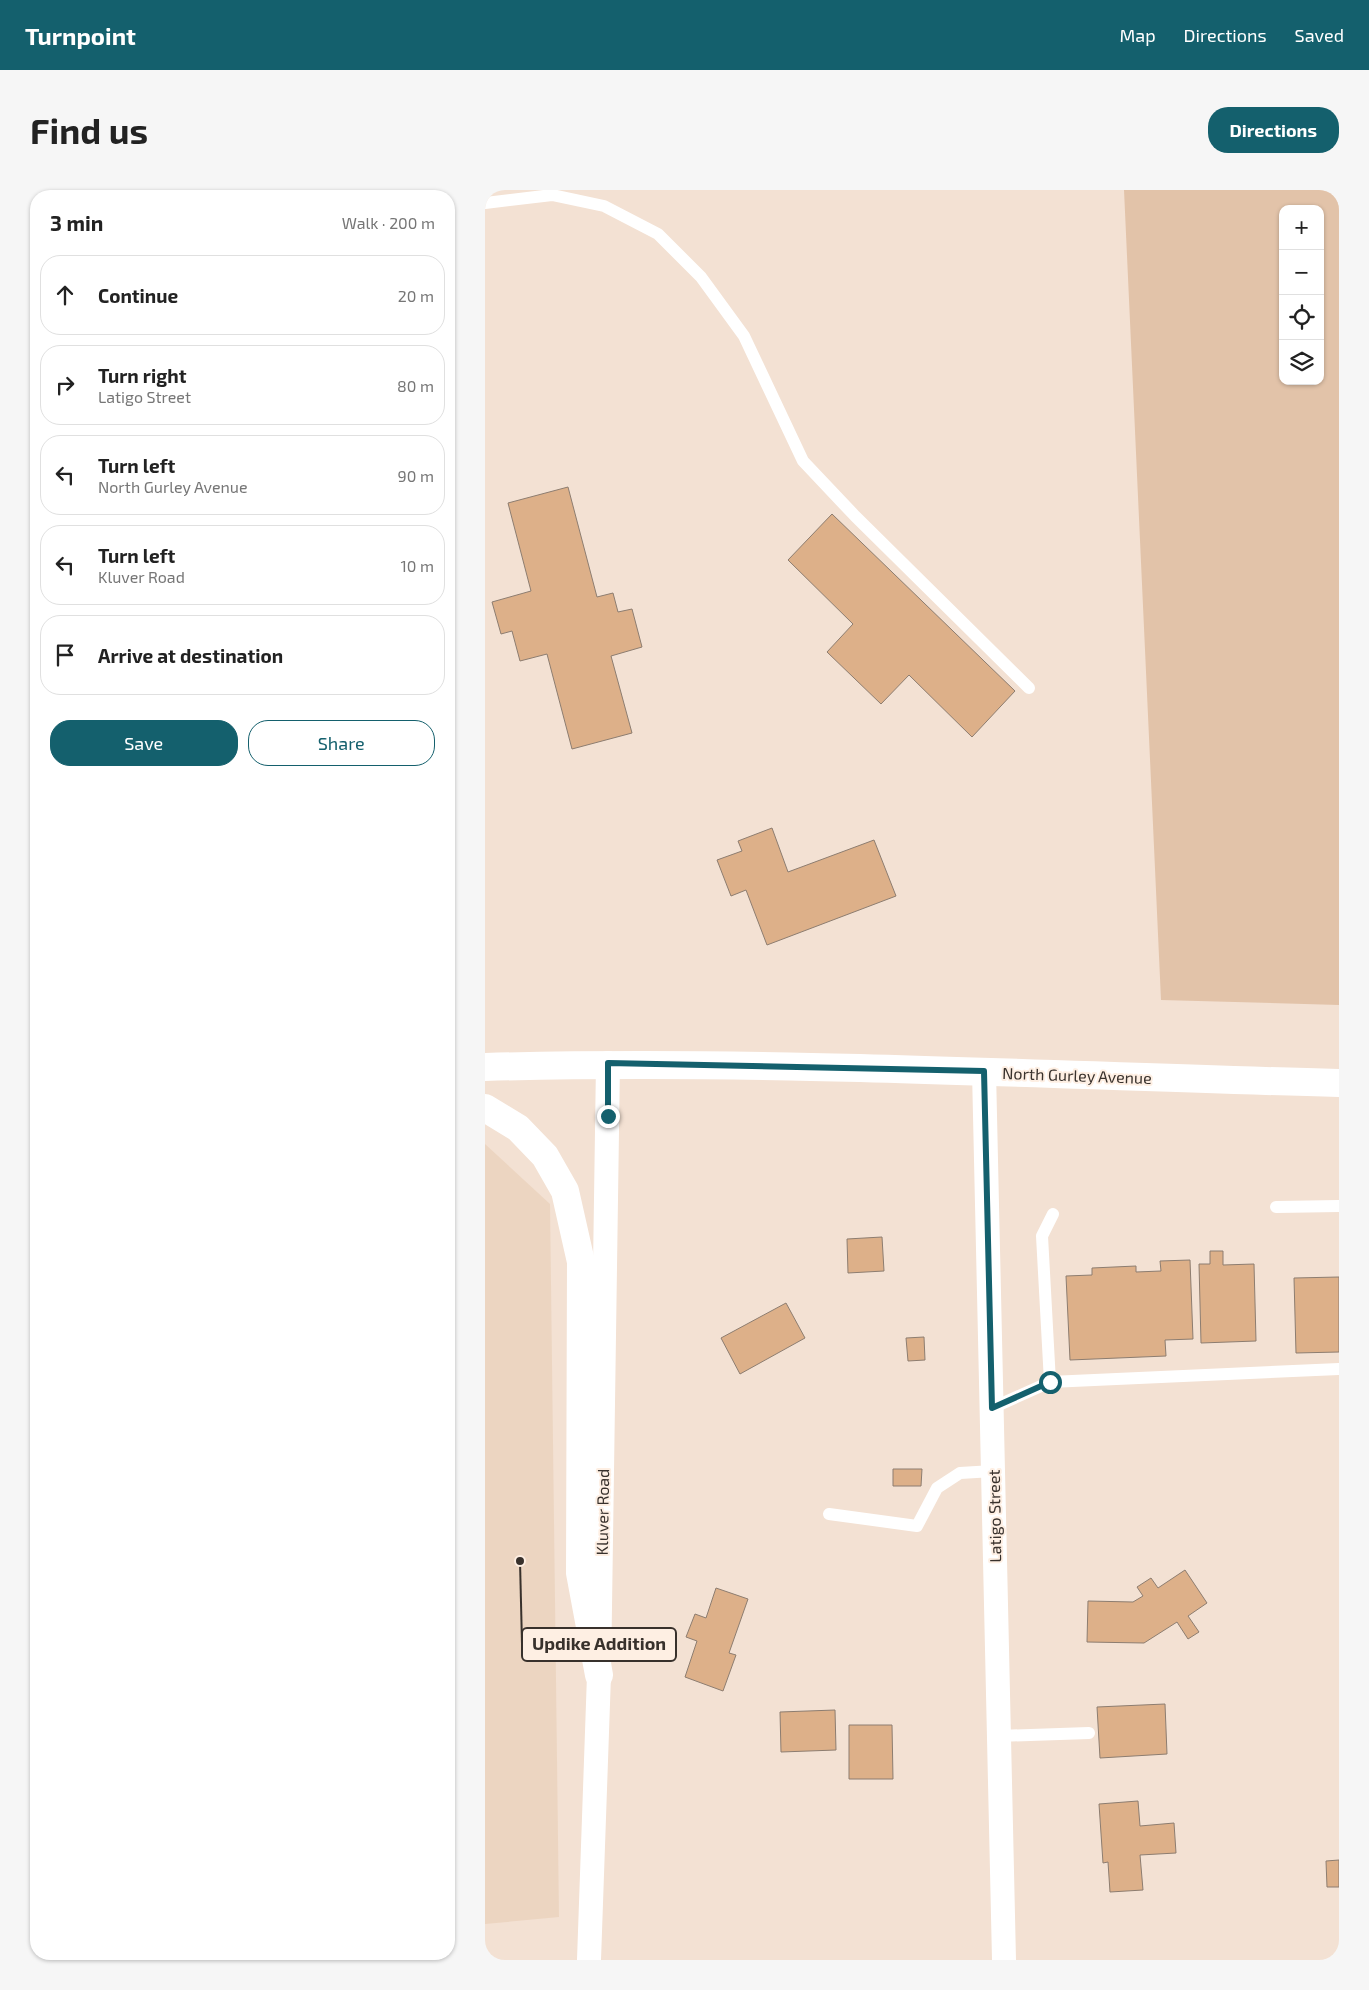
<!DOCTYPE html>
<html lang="en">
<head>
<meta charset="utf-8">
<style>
  :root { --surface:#fff; --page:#f6f6f6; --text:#222; --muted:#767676; --line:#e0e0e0; --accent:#14606d }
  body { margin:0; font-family:"Exo 2",sans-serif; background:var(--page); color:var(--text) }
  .controls { position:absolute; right:15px; top:15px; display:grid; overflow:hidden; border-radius:10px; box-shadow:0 1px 4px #0004 }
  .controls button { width:45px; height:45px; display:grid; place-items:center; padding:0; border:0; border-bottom:1px solid var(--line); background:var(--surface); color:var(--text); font:25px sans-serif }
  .stop { position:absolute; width:15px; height:15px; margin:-11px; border:4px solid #14606d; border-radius:50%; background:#fff }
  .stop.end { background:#14606d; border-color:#fff; box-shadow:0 1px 5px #0008 }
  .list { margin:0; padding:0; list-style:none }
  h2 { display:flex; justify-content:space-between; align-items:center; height:65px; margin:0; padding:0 20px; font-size:21px }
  h2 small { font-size:16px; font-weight:400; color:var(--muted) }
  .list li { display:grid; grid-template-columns:32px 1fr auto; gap:15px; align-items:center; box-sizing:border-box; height:80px; margin:0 10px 10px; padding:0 10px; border:1px solid var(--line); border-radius:20px }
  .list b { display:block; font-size:19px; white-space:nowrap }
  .list p { margin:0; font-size:16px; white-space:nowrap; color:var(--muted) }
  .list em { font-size:16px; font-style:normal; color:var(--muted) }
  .actions { display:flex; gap:10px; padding:15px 20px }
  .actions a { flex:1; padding:11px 0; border:1px solid var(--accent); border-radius:20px; text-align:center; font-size:18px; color:var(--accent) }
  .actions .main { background:var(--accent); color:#fff }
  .icon { flex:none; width:28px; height:28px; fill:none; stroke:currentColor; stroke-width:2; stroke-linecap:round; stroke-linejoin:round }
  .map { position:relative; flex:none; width:854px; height:1770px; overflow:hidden; border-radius:20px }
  header { display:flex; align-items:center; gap:30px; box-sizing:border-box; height:70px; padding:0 25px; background:var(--accent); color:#fff }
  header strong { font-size:24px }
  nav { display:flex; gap:28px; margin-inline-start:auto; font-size:18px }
  .intro { display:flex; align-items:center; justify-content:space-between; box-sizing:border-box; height:120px; padding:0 30px }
  h1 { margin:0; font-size:35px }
  .button { padding:12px 22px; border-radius:20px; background:var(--accent); color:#fff; font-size:18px; font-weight:700 }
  main { display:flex; gap:30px; padding:0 30px }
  aside { flex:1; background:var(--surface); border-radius:20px; box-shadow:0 1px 4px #0004 }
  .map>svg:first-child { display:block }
</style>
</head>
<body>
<header>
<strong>Turnpoint</strong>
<nav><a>Map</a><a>Directions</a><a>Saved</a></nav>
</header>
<div class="intro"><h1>Find us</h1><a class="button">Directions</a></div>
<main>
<aside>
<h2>3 min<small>Walk · 200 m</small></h2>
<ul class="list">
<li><svg class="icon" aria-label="ahead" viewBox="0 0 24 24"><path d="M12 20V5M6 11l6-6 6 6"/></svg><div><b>Continue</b></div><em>20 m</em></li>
<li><svg class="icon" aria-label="right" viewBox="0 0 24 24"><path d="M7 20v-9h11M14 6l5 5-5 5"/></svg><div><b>Turn right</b><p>Latigo Street</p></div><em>80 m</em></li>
<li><svg class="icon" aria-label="left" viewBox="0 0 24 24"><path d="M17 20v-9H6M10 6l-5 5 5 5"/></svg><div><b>Turn left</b><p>North Gurley Avenue</p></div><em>90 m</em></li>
<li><svg class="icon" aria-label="left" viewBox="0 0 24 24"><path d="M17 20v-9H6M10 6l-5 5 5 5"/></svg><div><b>Turn left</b><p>Kluver Road</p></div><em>10 m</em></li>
<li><svg class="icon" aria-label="arrive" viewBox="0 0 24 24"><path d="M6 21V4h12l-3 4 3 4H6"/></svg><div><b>Arrive at destination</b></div></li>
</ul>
<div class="actions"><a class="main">Save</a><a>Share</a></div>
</aside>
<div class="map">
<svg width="854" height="1770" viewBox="0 0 854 1770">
  <rect width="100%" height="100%" fill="#f3e1d3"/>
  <polygon fill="#ecd5c1" points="0,954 65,1014 74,1727 0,1734"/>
  <path fill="#e2c3a9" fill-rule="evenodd" d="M639 0H854V815L676 810ZM798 19H835V191H798Z"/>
  <g fill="#ddb089" stroke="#8d7d70">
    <polygon points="83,297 112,407 128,403 133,422 147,419 157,457 126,466 147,543 87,559 62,464 35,471 27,441 16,444 7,412 46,401 23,313"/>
    <polygon points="347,324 530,501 487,547 424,485 396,514 342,462 368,434 303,370"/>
    <polygon points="287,638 303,682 389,650 411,706 282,755 261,700 246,706 232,670 257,661 253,651"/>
    <polygon points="397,1047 399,1081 363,1083 362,1049"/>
    <polygon points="725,1061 738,1061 738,1075 769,1074 771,1151 716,1153 714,1074 725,1074"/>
    <polygon points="705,1070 708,1149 680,1150 681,1166 585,1170 581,1086 607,1085 607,1078 651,1076 651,1082 676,1081 675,1071"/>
    <polygon points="854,1087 854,1162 811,1163 809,1088"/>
    <polygon points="301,1113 320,1148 255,1184 236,1148"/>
    <polygon points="439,1147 440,1170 423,1171 421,1148"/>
    <polygon points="408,1279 437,1279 436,1296 408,1296"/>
    <polygon points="700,1380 722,1413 703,1426 714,1442 703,1449 692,1432 659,1453 602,1452 603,1411 648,1412 658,1406 652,1397 666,1388 673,1398"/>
    <polygon points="231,1398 263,1409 244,1463 251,1465 238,1501 200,1487 212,1451 201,1447 210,1424 221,1428"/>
    <polygon points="680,1514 682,1564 615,1568 612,1517"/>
    <polygon points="350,1520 351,1560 296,1562 295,1522"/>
    <polygon points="364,1535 407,1535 408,1589 364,1589"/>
    <polygon points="653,1611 655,1636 689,1633 691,1663 655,1665 658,1700 625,1702 623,1672 618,1673 614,1614"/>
    <polygon points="854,1670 854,1697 842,1697 841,1671"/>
  </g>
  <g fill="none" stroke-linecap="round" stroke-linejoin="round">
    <g stroke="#fff" stroke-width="12">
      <polyline points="0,13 67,5 119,16 173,44 216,87 259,146 318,271 370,326 544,498"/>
      <polyline points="791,1017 854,1016"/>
      <polyline points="565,1192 557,1046 568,1024"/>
      <polyline points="507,1218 565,1192 854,1179"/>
      <polyline points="344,1324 432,1336 452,1298 475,1283 508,1281"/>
      <polyline points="514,1546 604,1543"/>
    </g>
    <g stroke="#fff" stroke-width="24">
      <polyline points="499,881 519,1770"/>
      <polyline points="104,1770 114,1485 123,873"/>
    </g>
    <g stroke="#fff" stroke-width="28">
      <path d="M0 877C285 869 569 886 854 893"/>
      <polyline points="0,918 33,938 60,966 80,1001 96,1072 95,1383 114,1485"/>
    </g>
  </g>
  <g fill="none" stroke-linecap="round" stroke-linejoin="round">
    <polyline stroke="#14606d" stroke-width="6" points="123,926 123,873 499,881 507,1218 565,1192"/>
  </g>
  <g text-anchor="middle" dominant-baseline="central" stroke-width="4" stroke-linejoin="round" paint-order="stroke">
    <g font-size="16" fill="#38312c" stroke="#feefe3">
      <text transform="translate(592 885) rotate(2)">North Gurley Avenue</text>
      <text transform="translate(117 1322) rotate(-89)">Kluver Road</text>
      <text transform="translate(509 1326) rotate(-91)">Latigo Street</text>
    </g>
  </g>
  <path fill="none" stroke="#38312c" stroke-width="2" d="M35 1371L37 1454"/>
  <circle fill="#38312c" stroke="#feefe3" stroke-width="2" cx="35" cy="1371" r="5"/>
  <rect fill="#feefe3" stroke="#38312c" stroke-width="2" x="37" y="1438" width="154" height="33" rx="5"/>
  <g font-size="18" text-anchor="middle" font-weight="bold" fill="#38312c">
    <text x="114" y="1460">Updike Addition</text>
  </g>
</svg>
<div class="controls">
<button>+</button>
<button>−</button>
<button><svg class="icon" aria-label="locate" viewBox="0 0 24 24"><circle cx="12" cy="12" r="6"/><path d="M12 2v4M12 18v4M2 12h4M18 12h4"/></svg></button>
<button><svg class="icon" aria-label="layers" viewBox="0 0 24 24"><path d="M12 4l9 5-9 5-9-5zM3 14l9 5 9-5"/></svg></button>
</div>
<div class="stop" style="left:565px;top:1192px"></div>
<div class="stop end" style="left:123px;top:926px"></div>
</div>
</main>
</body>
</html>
